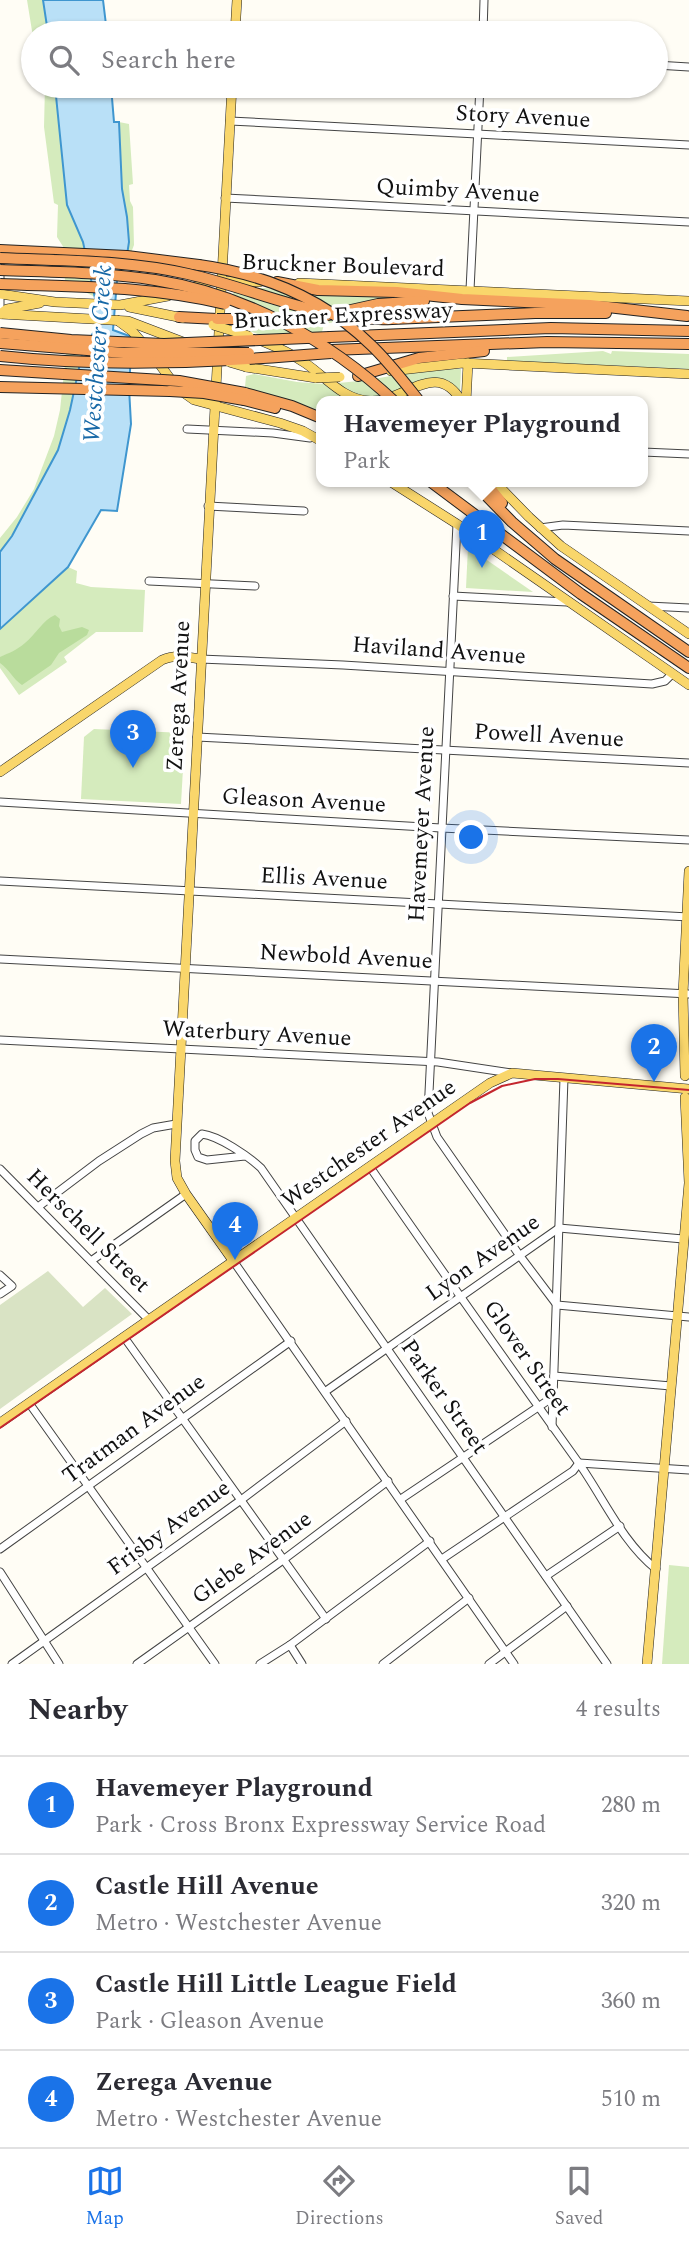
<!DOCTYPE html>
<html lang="en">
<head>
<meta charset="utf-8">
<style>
  :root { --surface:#fff; --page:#f7f7f7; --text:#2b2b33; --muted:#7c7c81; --line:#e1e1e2; --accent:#1a73e8 }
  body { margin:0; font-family:Spectral,serif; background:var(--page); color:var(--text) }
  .you { position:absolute; left:472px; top:838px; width:24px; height:24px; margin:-18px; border:5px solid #fff; border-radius:50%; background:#1a73e8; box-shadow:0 0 0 10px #1a73e833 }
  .badge { display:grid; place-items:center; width:46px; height:46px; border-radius:50%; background:var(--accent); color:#fff; font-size:23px; font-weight:700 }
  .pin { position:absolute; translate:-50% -58px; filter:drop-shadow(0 2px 4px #0008) }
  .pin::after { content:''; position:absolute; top:37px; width:24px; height:21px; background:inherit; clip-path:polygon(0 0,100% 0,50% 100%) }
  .popup { position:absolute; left:316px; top:396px; width:332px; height:91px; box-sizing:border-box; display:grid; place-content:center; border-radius:14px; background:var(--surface); filter:drop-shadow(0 2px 5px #0005); font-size:23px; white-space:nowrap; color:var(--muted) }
  .popup b { font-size:26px; color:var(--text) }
  .popup::after { content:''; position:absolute; left:50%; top:100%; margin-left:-14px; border:14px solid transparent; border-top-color:var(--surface) }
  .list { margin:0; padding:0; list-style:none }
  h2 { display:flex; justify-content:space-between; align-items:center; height:91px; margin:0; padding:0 28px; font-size:30px }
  h2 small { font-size:23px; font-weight:400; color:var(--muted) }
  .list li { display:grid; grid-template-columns:46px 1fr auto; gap:21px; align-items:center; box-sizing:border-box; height:98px; padding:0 28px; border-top:2px solid var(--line) }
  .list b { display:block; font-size:26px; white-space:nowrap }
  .list p { margin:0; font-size:23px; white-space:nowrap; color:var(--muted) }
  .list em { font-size:23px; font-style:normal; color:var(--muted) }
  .icon { flex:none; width:38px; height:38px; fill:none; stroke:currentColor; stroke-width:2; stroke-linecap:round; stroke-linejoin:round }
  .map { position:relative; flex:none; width:689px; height:1664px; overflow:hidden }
  .search { position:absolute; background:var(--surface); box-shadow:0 2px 5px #0004; left:21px; right:21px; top:21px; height:77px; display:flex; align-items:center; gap:18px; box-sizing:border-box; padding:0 24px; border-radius:38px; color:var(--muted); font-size:26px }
  .sheet { height:483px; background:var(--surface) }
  nav { display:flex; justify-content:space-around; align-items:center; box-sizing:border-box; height:98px; border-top:2px solid var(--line); background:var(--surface); font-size:19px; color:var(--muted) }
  nav a { display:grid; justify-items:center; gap:4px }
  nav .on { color:var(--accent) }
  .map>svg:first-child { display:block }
</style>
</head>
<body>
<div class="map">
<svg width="689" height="1664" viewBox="0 0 689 1664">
  <rect width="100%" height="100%" fill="#fffdf5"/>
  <g fill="#d5ebbd">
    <polygon points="27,0 43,0 48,33 33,33 33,37"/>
    <polygon points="45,86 55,86 67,205 83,242 95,297 65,282 64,248 57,237 58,205 54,203 44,127"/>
    <polygon points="119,122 129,124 133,184 129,185 130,201 133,207 134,245 124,271 117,281 129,242 127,217 122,189"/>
    <polygon points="265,288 326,295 393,297 329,313 290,317 233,296 234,289"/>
    <polygon points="334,318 335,322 324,324 322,332 260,335 240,327 240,323"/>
    <polygon points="603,351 611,354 612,351 689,354 689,369 507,361 507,357"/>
    <polygon points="66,354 82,354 70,410 58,450 12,536 0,552 0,538 17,517 34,489 54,436 60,410"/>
    <path d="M461 369 460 392C428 362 411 394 378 397 363 399 349 392 337 383 377 381 423 367 461 369Z"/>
    <polygon points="254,374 297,382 324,384 353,402 321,402 321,411 245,387 246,376"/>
    <polygon points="468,547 533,592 466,588"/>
    <polygon points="68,567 77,571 76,583 91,587 145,590 143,632 96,632 64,657 67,662 19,695 0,668 0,629"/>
    <polygon points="94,729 185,733 181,804 81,799 84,737"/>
    <polygon points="669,1565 689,1567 689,1664 662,1664"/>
  </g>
  <path fill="#b9dc9c" d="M55 615 60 619 59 626 62 632 82 627 89 630 87 635 59 653 51 665 22 685C13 679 9 669 0 663V657C9 653 17 650 25 643 35 635 43 620 55 615Z"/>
  <polygon fill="#d9e3c4" points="48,1271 83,1307 105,1288 132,1314 0,1409 0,1305"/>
  <g fill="#b9e0f7" stroke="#3f96cf" stroke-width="2">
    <polygon points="43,0 103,0 107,33 48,33"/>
    <polygon points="55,86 111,86 114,122 119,122 122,189 127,217 129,242 127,255 117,281 113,330 132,337 129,388 131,424 117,511 101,510 68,567 0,629 0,552 12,536 58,450 70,410 82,354 95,329 96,303 83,242 67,205"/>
  </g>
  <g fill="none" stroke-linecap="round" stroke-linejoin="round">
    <defs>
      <g id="minor">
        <polyline points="483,33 484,0"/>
        <polyline points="656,65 689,67"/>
        <polyline points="230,121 689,145"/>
        <polyline points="225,198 689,222"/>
        <polyline points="0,255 0,306"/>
        <polyline points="470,290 480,86"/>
        <polyline points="187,429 273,433 310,438"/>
        <polyline points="643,452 689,454"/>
        <polyline points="208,506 304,511"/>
        <polyline points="457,524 428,1113 437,1137 520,1256 557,1305 689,1317"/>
        <polyline points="540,528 563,525 689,531"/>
        <polyline points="149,581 255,586"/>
        <polyline points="453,596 567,602"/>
        <polyline points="648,606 689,608"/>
        <polyline points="200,659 343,665 652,684 665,681 672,674"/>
        <polyline points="197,737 689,763"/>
        <polyline points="0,802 441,828 689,840"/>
        <polyline points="0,881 689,917"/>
        <polyline points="0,959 689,994"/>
        <polyline points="0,1040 438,1062 511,1073"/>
        <path d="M245 1156 207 1160 198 1157 195 1150V1141L202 1134C219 1136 248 1156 261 1168L607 1664"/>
        <path d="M370 1167C438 1266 508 1364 578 1462 603 1497 622 1542 656 1569"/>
        <polyline points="0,1169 149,1320"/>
        <polyline points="38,1207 99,1161 141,1134 153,1128 176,1124"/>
        <polyline points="91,1261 186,1194"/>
        <polyline points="234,1262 514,1664"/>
        <polyline points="0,1275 12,1286 0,1294"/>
        <polyline points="124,1337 326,1619"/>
        <polyline points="554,1376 671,1386"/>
        <polyline points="326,1391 559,1228 683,1239"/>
        <polyline points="29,1403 215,1664"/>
        <polyline points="552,1427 564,1078"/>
        <polyline points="579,1463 689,1470"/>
        <polyline points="401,1499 553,1397"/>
        <polyline points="0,1549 291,1341"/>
        <polyline points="442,1559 573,1471 579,1463"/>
        <polyline points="0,1572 59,1664"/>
        <polyline points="546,1576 620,1526"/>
        <polyline points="290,1645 302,1664"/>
        <polyline points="12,1664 241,1500 346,1421"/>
        <polyline points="137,1664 283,1560 388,1481"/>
        <polyline points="260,1664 290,1645 430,1541"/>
        <polyline points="383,1664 469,1598"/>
        <polyline points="489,1664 567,1606"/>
      </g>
      <g id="major">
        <polyline points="235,33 237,0"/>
        <polyline points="232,86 175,1161 177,1178 186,1194 234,1262"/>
        <polyline points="299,283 689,301"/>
        <polyline points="191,288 210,281 260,282"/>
        <polyline points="0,294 55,302 120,305 168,296"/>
        <polyline points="129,307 183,318"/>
        <polyline points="0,314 128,321 183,342"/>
        <polyline points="0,314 7,309 40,303"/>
        <polyline points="117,320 132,331 146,347"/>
        <path d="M262 341C277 347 292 354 305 363 326 377 343 400 370 401 404 403 436 357 462 402"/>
        <polyline points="155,358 177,388 194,400 280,423 303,431 321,441"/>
        <polyline points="246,367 316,378"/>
        <polyline points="391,371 463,363 689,374"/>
        <polyline points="466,402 468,363"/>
        <polyline points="391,482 457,524 689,685"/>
        <polyline points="495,482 529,517 561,546 689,634"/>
        <path d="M0 772 162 660C175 654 187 657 200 659"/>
        <polyline points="685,1076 683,994 689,871"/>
        <polyline points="0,1423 490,1083 512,1073 689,1089"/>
        <polyline points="647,1664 689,1183 685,1097"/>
      </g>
      <g id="highway">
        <polyline points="0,250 127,256 199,265"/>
        <polyline points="277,282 318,290 397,292 462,299 590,305 687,316"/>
        <polyline points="179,317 217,319"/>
        <polyline points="240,319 306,320 378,304 424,301"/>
        <polyline points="392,319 535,313 606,313"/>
        <polyline points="330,337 551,328 689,331"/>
        <polyline points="331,350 547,342 689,344"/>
        <polyline points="0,370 64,374"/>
        <polyline points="358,376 419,358 484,351"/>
        <polyline points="0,387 170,391"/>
        <polyline points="245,393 292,406 321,418"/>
        <polyline points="244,400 275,408"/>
        <polyline points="431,482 581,594 689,668"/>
        <polyline points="473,482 512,522 555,559 689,652"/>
        <polyline points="485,482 502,503"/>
      </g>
    </defs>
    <use href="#minor" stroke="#444" stroke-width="9"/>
    <use href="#major" stroke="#222" stroke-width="10"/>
    <use href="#highway" stroke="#222" stroke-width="12"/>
    <use href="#minor" stroke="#fff" stroke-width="7"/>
    <use href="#major" stroke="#f9d66b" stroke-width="9"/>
    <use href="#highway" stroke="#f5a25d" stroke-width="10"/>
    <polyline stroke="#c4262e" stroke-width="2" points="0,1428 470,1103 502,1086 535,1079 558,1079 689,1090"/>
    <defs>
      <g id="major-bridge">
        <polyline points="213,325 249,336"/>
        <polyline points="229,362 246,367"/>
        <polyline points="316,378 340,377"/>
      </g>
      <g id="highway-bridge">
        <path d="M0 258C63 261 126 260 188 274 256 289 320 322 392 319"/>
        <path d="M199 265C264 274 324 299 371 345 389 362 404 382 420 402"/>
        <path d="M0 270C51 272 104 272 155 280 245 294 329 340 395 402"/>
        <path d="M0 284C75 287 152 286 225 304"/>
        <polyline points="217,319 240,319"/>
        <polyline points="0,333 71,340 164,344 330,337"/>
        <polyline points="0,343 124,353 249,353"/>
        <path d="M0 356C111 368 220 362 331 353"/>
        <polyline points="64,374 179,381 245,393"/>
        <polyline points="170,391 204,393 244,400"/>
      </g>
    </defs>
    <use href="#major-bridge" stroke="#222" stroke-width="10" stroke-linecap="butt"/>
    <use href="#highway-bridge" stroke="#222" stroke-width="12" stroke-linecap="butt"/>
    <use href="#major-bridge" stroke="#f9d66b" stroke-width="9"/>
    <use href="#highway-bridge" stroke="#f5a25d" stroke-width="10"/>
  </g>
  <g text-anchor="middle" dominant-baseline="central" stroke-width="7" stroke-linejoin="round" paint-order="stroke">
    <g font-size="23" fill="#111" stroke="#fff">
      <text transform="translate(523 117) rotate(3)">Story Avenue</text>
      <text transform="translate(458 191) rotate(3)">Quimby Avenue</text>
      <text transform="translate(343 266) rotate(2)">Bruckner Boulevard</text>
      <text transform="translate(343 316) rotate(-3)">Bruckner Expressway</text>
      <text transform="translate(439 651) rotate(4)">Haviland Avenue</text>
      <text transform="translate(179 696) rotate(-87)">Zerega Avenue</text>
      <text transform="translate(549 736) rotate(3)">Powell Avenue</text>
      <text transform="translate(304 801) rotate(3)">Gleason Avenue</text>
      <text transform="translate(422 824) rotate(-87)">Havemeyer Avenue</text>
      <text transform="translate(324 879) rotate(3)">Ellis Avenue</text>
      <text transform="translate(346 957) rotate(3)">Newbold Avenue</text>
      <text transform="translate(257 1034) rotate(3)">Waterbury Avenue</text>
      <text transform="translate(369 1144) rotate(-35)">Westchester Avenue</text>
      <text transform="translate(88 1231) rotate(45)">Herschell Street</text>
      <text transform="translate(483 1258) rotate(-35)">Lyon Avenue</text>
      <text transform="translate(527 1358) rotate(55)">Glover Street</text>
      <text transform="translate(444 1397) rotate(55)">Parker Street</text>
      <text transform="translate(134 1429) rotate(-36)">Tratman Avenue</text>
      <text transform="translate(169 1528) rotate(-36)">Frisby Avenue</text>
      <text transform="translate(252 1558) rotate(-36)">Glebe Avenue</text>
    </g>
    <g font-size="24" font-style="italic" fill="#1768a6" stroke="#fff">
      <text transform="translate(98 354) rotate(-86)">Westchester Creek</text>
    </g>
  </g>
</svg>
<div class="you"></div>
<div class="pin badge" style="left:482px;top:568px">1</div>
<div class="popup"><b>Havemeyer Playground</b>Park</div>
<div class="pin badge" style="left:654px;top:1082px">2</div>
<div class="pin badge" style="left:133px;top:768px">3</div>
<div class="pin badge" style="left:235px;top:1260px">4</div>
<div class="search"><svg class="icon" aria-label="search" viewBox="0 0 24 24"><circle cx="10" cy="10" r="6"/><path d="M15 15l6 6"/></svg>Search here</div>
</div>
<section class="sheet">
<h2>Nearby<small>4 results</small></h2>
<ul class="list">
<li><span class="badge">1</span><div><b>Havemeyer Playground</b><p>Park · Cross Bronx Expressway Service Road</p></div><em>280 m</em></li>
<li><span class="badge">2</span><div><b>Castle Hill Avenue</b><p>Metro · Westchester Avenue</p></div><em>320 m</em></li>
<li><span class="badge">3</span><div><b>Castle Hill Little League Field</b><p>Park · Gleason Avenue</p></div><em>360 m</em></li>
<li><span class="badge">4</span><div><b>Zerega Avenue</b><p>Metro · Westchester Avenue</p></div><em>510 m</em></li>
</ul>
</section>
<nav>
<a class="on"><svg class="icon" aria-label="map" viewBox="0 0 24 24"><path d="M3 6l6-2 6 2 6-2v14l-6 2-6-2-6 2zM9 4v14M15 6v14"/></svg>Map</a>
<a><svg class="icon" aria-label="directions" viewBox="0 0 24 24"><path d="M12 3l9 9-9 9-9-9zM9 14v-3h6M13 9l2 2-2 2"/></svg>Directions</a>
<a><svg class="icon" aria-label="saved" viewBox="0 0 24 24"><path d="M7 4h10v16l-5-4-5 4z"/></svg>Saved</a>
</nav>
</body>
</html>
